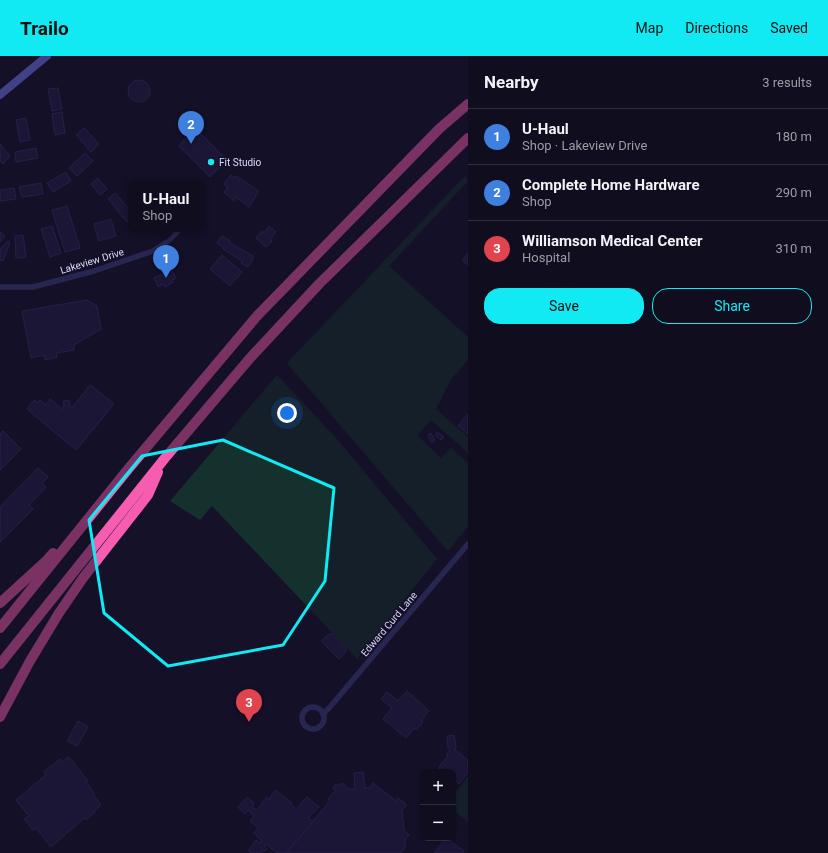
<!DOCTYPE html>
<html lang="en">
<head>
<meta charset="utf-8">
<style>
  :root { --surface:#0f0d1e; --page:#1d1b2b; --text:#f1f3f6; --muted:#9b9ca4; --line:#2f2d3c; --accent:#11eaf2 }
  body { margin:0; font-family:Roboto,sans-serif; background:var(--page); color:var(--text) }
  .controls { position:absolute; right:12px; bottom:12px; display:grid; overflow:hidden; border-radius:8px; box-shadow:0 1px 3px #0004 }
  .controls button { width:36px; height:36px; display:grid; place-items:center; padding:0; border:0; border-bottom:1px solid var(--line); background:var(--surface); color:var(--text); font:20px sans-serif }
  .you { position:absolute; left:287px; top:357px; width:14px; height:14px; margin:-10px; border:3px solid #fff; border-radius:50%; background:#1a73e8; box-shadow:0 0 0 6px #1a73e833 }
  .badge { display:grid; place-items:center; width:26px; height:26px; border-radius:50%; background:var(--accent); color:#fff; font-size:13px; font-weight:700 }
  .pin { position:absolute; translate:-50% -33px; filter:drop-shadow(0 1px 2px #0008) }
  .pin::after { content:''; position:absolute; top:21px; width:14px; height:12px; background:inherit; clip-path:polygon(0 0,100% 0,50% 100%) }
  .popup { position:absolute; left:128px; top:124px; width:76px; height:52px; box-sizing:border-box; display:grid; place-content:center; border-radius:8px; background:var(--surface); filter:drop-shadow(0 1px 3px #0005); font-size:13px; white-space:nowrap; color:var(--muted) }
  .popup b { font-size:15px; color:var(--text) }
  .popup::after { content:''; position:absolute; left:50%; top:100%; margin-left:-8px; border:8px solid transparent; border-top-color:var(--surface) }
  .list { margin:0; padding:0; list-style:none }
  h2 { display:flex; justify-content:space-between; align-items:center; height:52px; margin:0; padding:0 16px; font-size:17px }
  h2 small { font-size:13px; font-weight:400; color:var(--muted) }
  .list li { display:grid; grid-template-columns:26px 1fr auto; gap:12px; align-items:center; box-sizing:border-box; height:56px; padding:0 16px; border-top:1px solid var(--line) }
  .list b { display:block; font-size:15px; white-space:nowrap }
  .list p { margin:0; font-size:13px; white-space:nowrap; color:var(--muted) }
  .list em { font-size:13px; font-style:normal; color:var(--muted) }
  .actions { display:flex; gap:8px; padding:12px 16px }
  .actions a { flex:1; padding:9px 0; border:1px solid var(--accent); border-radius:16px; text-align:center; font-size:14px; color:var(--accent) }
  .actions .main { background:var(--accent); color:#111 }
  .map { position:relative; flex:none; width:468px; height:797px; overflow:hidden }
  header { display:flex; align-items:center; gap:24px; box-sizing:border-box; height:56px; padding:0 20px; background:var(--accent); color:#111 }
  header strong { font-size:19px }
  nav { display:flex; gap:22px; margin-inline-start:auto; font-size:14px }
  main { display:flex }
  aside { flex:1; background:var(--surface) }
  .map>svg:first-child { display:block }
</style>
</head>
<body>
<header>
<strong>Trailo</strong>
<nav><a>Map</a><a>Directions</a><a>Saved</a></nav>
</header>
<main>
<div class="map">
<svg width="468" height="797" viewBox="0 0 468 797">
  <rect width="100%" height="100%" fill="#141128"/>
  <g fill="#15312e">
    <polygon points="465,120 468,125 389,210 468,281 468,304 451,323 436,353 468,381 468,397 431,364 417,379 441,402 451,392 468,407 468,470 448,495 287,307"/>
    <polygon points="277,319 337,383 437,503 357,603 212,450 200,464 170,445"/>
    <polygon points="468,720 468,766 453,754 453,740"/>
  </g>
  <g fill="#241e47" stroke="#3a3272">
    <circle cx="139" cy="35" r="11"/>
    <polygon points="58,32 62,53 52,55 48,33"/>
    <polygon points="62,56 65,77 55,79 52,58"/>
    <polygon points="26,62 30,84 20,86 16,64"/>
    <polygon points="84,72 99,88 91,96 76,79"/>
    <polygon points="195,72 227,104 210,121 179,90"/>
    <polygon points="0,88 10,100 3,108 0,105"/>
    <polygon points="36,92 38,102 16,106 15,96"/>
    <polygon points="85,97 93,105 77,120 69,112"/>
    <polygon points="66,116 71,125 53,136 47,127"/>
    <polygon points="231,119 234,122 236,120 259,135 249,151 236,141 234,145 224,136 228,131 224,128"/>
    <polygon points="98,122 107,133 100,139 91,128"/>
    <polygon points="41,127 43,138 22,141 19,131"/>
    <polygon points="14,132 16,143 0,145 0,134"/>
    <polygon points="115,137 131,155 131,162 127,166 108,143"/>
    <polygon points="67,150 80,192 65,196 52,154"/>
    <polygon points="111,163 116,180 99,185 94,168"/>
    <polygon points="52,170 61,197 50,201 41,173"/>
    <polygon points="269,170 276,176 270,183 272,185 266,191 256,182 262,175 264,177"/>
    <polygon points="0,176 5,180 0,186"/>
    <polygon points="23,179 26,201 16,202 15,180"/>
    <polygon points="222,180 230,185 229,186 254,201 248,211 241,207 242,205 223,193 224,192 217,187"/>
    <polygon points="8,185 10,186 3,205 0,204 0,193"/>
    <polygon points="468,197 468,209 462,204"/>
    <polygon points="222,199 242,216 230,230 210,213"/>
    <polygon points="171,213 176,222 172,224 173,226 165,231 163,228 158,231 154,222"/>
    <polygon points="87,244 97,250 101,273 74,289 74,294 56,297 57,301 45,304 44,299 31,302 22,255"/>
    <polygon points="90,329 114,348 76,394 27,353 34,344 38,347 40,344 46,349 50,343 62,353 64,350 63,345 69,344 70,350 72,352"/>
    <polygon points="468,358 468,378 458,370"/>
    <polygon points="3,375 21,393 0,414 0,378"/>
    <polygon points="437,376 444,381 441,384 435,379"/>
    <polygon points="431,377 435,385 432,387 428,379"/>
    <polygon points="38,412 48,421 42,427 46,431 29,449 33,453 0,486 0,451"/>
    <polygon points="331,577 347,594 339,603 321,585"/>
    <polygon points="407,635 429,655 421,664 423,666 416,674 414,672 406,682 383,663 392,652 381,643 387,636 398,645"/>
    <polygon points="78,665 88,671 77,690 67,685"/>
    <polygon points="454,679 456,691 455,694 468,704 468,716 459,728 453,723 453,716 436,716 440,712 439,711 448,700 446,699 450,694 449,692 448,692 447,680"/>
    <polygon points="69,701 88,725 86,726 94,737 93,738 101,749 94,755 95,756 86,764 84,762 51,791 36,772 33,774 24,763 29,760 16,744 46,719 44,716 60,703 62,706"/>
    <polygon points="363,716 365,732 370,732 373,727 396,745 398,742 407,749 402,754 404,774 409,779 404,785 406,786 404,789 406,791 401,797 286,797 330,745 328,743 336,734 333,732 336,728 339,730 342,727 349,733 355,733 354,717"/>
    <polygon points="276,734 292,747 291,748 296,753 307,741 319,751 308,762 313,766 286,797 277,797 266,788 264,790 267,793 260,797 251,797 248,795 256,784 260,787 262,785 254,777 258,772 250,765 254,760 248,754 245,758 238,751 247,741 254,747 252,751 257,754 267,741 270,744 271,742 270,741"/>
    <polygon points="446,782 464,795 463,797 434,797"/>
  </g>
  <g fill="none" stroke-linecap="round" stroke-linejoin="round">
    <g stroke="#3f4184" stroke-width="5.5">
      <polyline points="0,231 33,231 94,215 153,195 168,185 180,173"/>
      <circle cx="313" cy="662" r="11"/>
      <polyline points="323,658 330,651 468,488"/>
    </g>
    <polyline stroke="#767cf8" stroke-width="8" points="0,39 47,0"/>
    <g stroke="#f65cb0" stroke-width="10">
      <polyline points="0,547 46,505 53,497"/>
      <polyline points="0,572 129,412 257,260 439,73 468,48"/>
      <polyline points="0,608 165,402 251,301 319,228 468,82"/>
      <polyline points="0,661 30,605 59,557 83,522 148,439 158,416"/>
    </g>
  </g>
  <path d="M0 0H468V797H0ZM223 384 334 432 325 525 283 589 168 610 104 557 89 464 142 400Z" fill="#141128" fill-opacity=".55" fill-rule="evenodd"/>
  <path fill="none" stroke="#11eaf2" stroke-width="3" stroke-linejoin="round" d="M223 384 334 432 325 525 283 589 168 610 104 557 89 464 142 400Z"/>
  <circle fill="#11eaf2" stroke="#141128" stroke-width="1.5" cx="211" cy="106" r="4"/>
  <g text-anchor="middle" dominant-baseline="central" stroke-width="3" stroke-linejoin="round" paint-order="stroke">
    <g font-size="10" fill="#dcdafd" stroke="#141128" text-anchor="start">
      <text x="219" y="106">Fit Studio</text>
    </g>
    <g font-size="10" fill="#dcdafd" stroke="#141128">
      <text transform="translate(92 205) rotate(-17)">Lakeview Drive</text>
      <text transform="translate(389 568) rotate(-50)">Edward Curd Lane</text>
    </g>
  </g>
</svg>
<div class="controls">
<button>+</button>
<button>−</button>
</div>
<div class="you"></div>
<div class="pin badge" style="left:166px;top:222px;background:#3f7fe0">1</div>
<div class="popup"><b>U-Haul</b>Shop</div>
<div class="pin badge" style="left:191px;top:88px;background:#3f7fe0">2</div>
<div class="pin badge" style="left:249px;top:666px;background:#e0444e">3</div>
</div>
<aside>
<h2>Nearby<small>3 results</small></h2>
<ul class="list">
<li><span class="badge" style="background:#3f7fe0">1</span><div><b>U-Haul</b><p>Shop · Lakeview Drive</p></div><em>180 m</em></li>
<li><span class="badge" style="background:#3f7fe0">2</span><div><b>Complete Home Hardware</b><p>Shop</p></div><em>290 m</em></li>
<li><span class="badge" style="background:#e0444e">3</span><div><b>Williamson Medical Center</b><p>Hospital</p></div><em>310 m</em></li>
</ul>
<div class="actions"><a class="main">Save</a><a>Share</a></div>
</aside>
</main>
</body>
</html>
